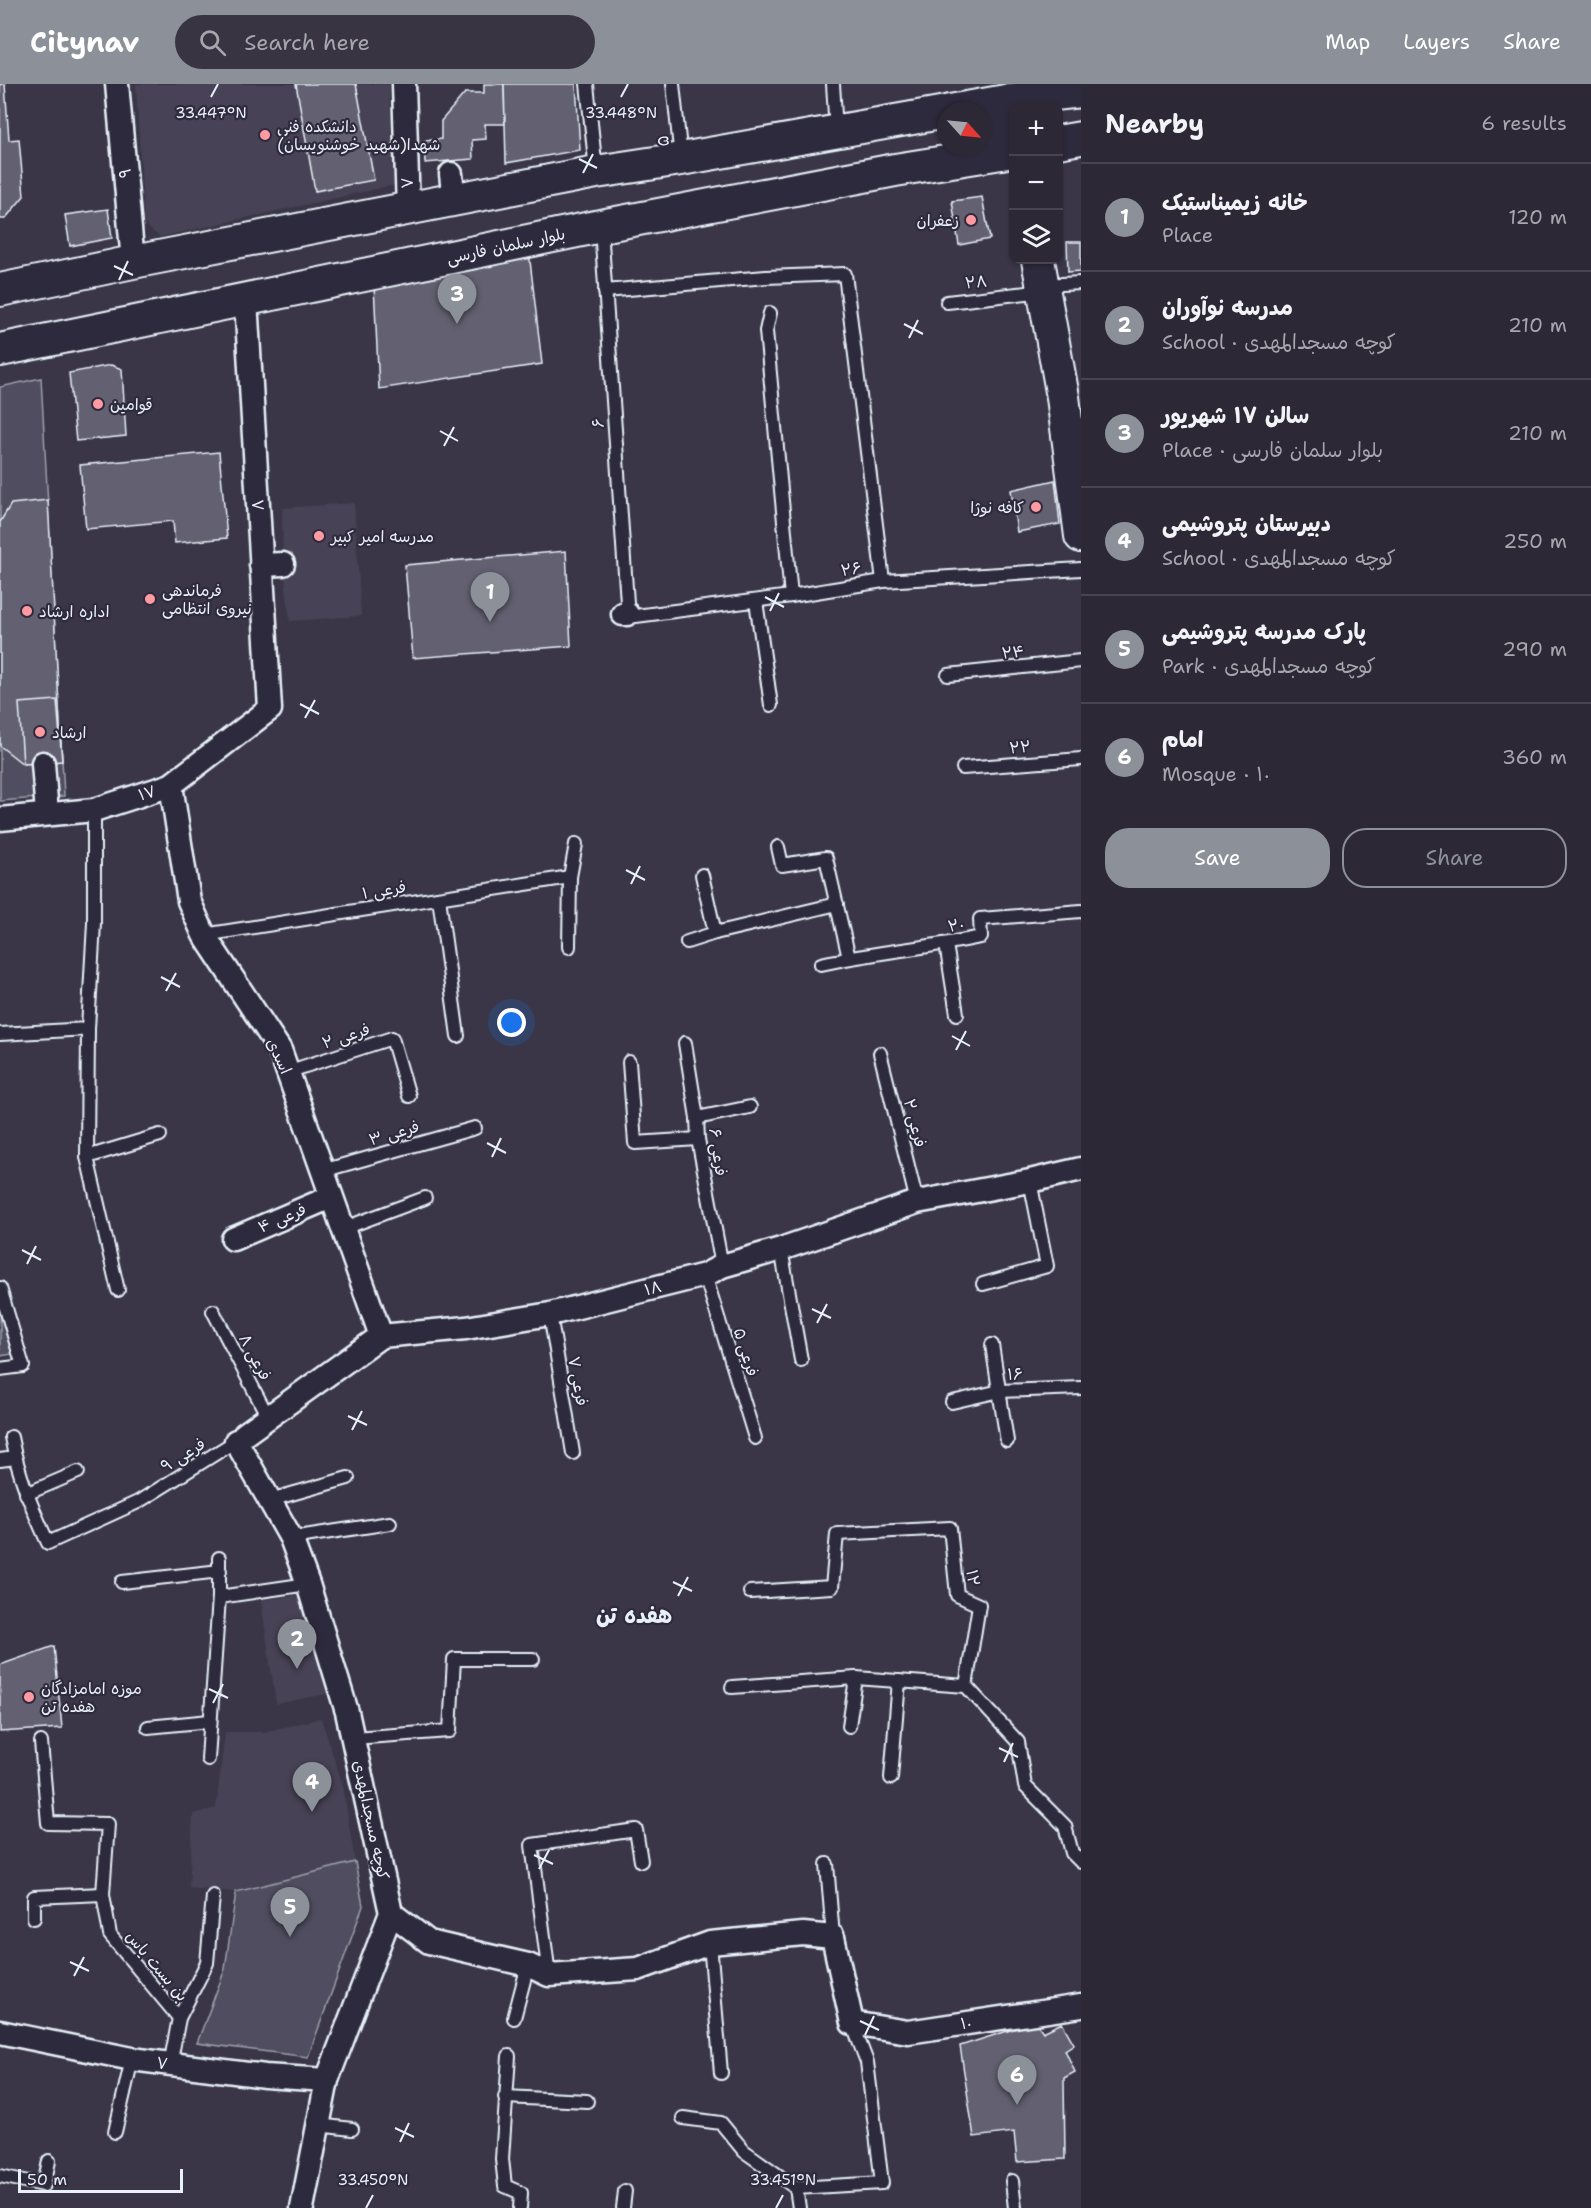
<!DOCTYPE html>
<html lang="en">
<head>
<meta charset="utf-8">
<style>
  :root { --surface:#2c2836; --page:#383442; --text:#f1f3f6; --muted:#a6a6ad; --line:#484451; --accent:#8c9099 }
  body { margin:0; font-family:"Shantell Sans","Playpen Sans Arabic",sans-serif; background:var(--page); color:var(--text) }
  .controls { position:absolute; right:18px; top:18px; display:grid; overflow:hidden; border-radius:12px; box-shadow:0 2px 4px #0004 }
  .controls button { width:54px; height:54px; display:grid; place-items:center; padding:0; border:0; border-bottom:2px solid var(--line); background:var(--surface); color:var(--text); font:30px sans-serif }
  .compass { position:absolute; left:937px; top:18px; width:54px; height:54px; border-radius:50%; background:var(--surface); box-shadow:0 2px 4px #0004; rotate:117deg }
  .scale { position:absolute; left:18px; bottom:15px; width:165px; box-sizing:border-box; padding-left:6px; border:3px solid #e8f1f8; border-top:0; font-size:16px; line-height:21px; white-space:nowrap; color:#e8f1f8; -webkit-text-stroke:4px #2f2a3d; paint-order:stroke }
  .you { position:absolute; left:512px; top:939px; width:21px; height:21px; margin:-15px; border:4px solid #fff; border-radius:50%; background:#1a73e8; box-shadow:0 0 0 9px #1a73e833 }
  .badge { display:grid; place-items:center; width:39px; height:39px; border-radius:50%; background:var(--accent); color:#fff; font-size:20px; font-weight:700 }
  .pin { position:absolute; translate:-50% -50px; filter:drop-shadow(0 2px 3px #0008) }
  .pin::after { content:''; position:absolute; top:32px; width:21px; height:18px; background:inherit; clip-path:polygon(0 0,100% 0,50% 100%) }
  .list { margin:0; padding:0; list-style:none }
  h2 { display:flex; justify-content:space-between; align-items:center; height:78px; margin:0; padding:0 24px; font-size:26px }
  h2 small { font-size:20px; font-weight:400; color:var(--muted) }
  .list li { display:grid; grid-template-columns:39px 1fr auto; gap:18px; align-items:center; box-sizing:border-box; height:108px; padding:0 24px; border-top:2px solid var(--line) }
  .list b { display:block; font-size:22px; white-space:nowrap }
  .list p { margin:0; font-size:20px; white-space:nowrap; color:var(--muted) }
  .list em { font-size:20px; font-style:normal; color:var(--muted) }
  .actions { display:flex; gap:12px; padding:18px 24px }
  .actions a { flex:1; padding:14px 0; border:2px solid var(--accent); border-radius:24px; text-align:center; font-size:21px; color:var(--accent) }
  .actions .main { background:var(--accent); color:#fff }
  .icon { flex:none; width:33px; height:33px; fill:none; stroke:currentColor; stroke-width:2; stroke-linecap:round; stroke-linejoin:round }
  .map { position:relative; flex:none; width:1081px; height:2124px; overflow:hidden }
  header { display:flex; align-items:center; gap:36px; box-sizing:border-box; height:84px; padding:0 30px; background:var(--accent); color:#fff }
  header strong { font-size:28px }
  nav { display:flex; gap:33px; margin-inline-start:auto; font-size:21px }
  .search { width:420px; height:54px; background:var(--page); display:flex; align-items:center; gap:15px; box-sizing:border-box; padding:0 21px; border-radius:33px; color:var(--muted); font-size:22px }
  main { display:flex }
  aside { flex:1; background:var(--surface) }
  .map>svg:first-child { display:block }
</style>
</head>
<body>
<header>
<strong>Citynav</strong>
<div class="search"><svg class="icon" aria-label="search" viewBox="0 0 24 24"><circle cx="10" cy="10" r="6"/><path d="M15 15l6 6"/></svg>Search here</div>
<nav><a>Map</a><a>Layers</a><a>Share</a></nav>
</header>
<main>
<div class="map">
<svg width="1081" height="2124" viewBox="0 0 1081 2124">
  <rect width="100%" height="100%" fill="#3a3648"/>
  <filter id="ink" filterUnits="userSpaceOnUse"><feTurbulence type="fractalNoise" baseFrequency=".0167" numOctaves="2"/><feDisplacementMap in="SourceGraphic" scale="12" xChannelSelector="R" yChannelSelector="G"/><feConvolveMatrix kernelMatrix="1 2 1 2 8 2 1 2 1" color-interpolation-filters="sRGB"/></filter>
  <g filter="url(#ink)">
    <g fill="#464354">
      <polygon points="136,0 389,0 394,101 160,153 144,140"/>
      <polygon points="354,419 361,532 290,537 283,480 282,424"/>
      <polygon points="301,1511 331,1609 276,1620 261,1516"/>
      <polygon points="321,1634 343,1702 355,1778 236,1808 189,1804 193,1730 216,1724 225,1648 264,1648"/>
    </g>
    <g fill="#504e5f" stroke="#9ca0ac" stroke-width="1.5">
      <polygon points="41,294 64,712 0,717 0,303"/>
      <polygon points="0,1229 12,1270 0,1272"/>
      <polygon points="355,1778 363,1822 308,1973 197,1959 225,1885 236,1808"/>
    </g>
    <g fill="#636171" stroke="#e8f1f8" stroke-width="1.5">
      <polygon points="0,0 5,0 9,56 19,55 24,112 5,135 0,135"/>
      <polygon points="296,0 356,0 374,96 315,107"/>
      <polygon points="484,0 504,0 505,40 485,40 486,55 472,56 473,75 425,79 424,57 441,55 441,37 465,9 484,9"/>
      <polygon points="504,0 576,0 580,66 506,79"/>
      <polygon points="982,113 990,155 959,161 952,117"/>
      <polygon points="108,125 112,154 70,162 65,131"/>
      <polygon points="1067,158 1081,158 1081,187 1068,188"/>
      <polygon points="529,168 542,280 379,305 374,201"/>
      <polygon points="111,281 122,285 126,352 76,357 69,289"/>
      <polygon points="219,368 227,454 175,459 173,437 86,445 80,381"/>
      <polygon points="1055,396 1060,440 1017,448 1011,406"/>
      <polygon points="48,416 62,677 23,680 0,662 0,438 11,420"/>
      <polygon points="566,467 571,562 413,574 405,481"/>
      <polygon points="57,616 62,677 23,680 19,619"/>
      <polygon points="54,1562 62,1644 0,1648 0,1581"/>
      <polygon points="1036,1938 1043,1948 1062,1939 1074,1960 1065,1966 1075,1988 1064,1994 1065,2075 1017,2078 1014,2048 974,2053 960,1962"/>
    </g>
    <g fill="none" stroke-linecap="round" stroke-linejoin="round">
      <defs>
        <g id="service">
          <polyline points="587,0 596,87"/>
          <polyline points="673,0 681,74"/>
          <polyline points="833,0 836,47"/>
          <polyline points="601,144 628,533 791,512 883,497 1081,485"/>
          <polyline points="1043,201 1081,199"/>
          <polyline points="605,207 766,193 845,190 883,497"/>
          <polyline points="947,218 1044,207"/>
          <polyline points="770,229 766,247 791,512"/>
          <polyline points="756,517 771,621"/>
          <polyline points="948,591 1081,577"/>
          <polyline points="963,684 1081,675"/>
          <polyline points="94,726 94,839 88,945 87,1073 118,1206"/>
          <polyline points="778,763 782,781 826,774 849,874"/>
          <polyline points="702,791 715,849"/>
          <polyline points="439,814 458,952"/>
          <polyline points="204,851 570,793"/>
          <polyline points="687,858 715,849 837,820"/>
          <polyline points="946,860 957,930"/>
          <polyline points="569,863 570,793 576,760"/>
          <path d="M821 880C874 868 928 864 981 853L980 835 1081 827"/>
          <polyline points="0,950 88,945"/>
          <polyline points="685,959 697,1034 698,1055 722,1182"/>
          <polyline points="880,969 917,1118"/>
          <polyline points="629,978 635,1059 698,1055"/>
          <polyline points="287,988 392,954 409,1012"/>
          <polyline points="697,1034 750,1023"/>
          <polyline points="87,1073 160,1051"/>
          <polyline points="322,1087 475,1044"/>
          <polyline points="342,1145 425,1114"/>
          <polyline points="781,1165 801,1276"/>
          <polyline points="705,1191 755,1354"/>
          <polyline points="983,1200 1047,1182 1030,1097"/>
          <polyline points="0,1204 23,1282 0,1285"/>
          <polyline points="213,1227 268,1333"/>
          <polyline points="550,1230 573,1369"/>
          <polyline points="992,1261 1007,1357"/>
          <polyline points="952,1318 1000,1307 1081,1304"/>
          <path d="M11 1353C18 1391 32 1424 48 1459L138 1418 239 1355"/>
          <polyline points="0,1376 15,1374"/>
          <polyline points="26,1410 78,1388"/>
          <polyline points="270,1416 348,1394"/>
          <polyline points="291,1454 390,1439"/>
          <polyline points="122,1498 220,1487"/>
          <polyline points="750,1508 832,1503 837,1450 950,1444 957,1511 979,1521 966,1602 1018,1658 1025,1702 1065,1742 1072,1769 1081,1778"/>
          <polyline points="219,1513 308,1500"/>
          <polyline points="732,1603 856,1594 966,1602"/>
          <polyline points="849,1642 856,1594"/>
          <polyline points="148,1643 210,1637"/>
          <polyline points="353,1654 450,1647 454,1575 533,1575"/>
          <polyline points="41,1658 48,1739 108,1740 103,1810 110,1851 179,1934"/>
          <polyline points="208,1675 219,1513 219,1474"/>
          <polyline points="891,1694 899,1597"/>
          <polyline points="827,1780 833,1853"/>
          <polyline points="34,1834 34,1813 103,1810"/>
          <polyline points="710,1859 721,1989"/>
          <polyline points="549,1891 532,1761 636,1746 641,1777"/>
          <polyline points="514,1934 528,1881"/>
          <polyline points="509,1972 502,2075 505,2102 521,2109 520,2124"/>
          <polyline points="170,1981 179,1934 207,1879 213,1812"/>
          <polyline points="505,2013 587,2017"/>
          <polyline points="683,2034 721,2039 744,2067 796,2104 882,2099 867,1978 852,1939"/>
          <polyline points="318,2041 352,2045"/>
          <polyline points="115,2048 132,1975"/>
          <polyline points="0,2092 44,2101 49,2077"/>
          <polyline points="1012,2097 1015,2124"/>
          <polyline points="796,2104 799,2124"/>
          <polyline points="623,2124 625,2107"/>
        </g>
        <g id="minor">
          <polyline points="117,0 133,178"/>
          <polyline points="404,0 408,126"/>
          <polyline points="451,90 454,117"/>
          <polyline points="261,481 283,480"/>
          <polyline points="623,530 627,530"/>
          <polyline points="43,679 47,730"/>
          <polyline points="171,701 189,817 204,851 280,966 381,1252"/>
          <polyline points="0,735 94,726 171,701 270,625 246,216"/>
          <polyline points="233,1155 331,1113"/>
          <polyline points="245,1350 381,1252 466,1244 550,1230 705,1191 722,1182 781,1165 917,1118 1030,1097 1081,1085"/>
          <polyline points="236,1357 291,1454 308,1500 347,1628 391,1829 327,1996 302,2124"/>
          <polyline points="391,1829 429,1858 528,1881 549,1891 638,1885 710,1859 803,1850 833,1853 852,1939 908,1948 1081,1922"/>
          <polyline points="0,1948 132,1975 265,1992 327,1996"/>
        </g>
        <g id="secondary">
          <path d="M1009 16C992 31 991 56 1014 66"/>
          <polyline points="950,27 1028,13 1081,7"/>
          <polyline points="1058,58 1081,54"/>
          <polyline points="1038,176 1063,313 1081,452"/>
          <polyline points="0,206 133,178 596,88 681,75 946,28"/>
          <polyline points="0,266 601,142 895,86 1014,67"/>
        </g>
      </defs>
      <use href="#service" stroke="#e8f1f8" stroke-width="16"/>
      <use href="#minor" stroke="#e8f1f8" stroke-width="27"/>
      <use href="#secondary" stroke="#e8f1f8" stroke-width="36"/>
      <use href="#service" stroke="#2f2a3d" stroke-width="12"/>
      <use href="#minor" stroke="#2f2a3d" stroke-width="22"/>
      <use href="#secondary" stroke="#2f2a3d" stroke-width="32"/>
    </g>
  </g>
  <path fill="none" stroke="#e8f1f8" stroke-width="2" d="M211 13 218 0M621 13 628 0M579 75 597 84M583 89 593 70M114 182 133 191M119 196 128 177M904 240 923 250M909 254 918 236M440 347 458 357M444 362 454 343M765 513 784 523M770 527 779 509M300 620 319 630M305 634 315 616M626 786 645 796M631 800 640 782M161 893 180 903M166 907 176 889M952 952 970 962M956 966 966 947M487 1059 506 1069M492 1073 501 1054M22 1166 41 1176M27 1180 36 1162M812 1225 831 1234M817 1239 827 1220M348 1332 367 1341M352 1346 362 1327M673 1498 692 1507M678 1512 688 1493M209 1605 228 1614M213 1619 223 1600M999 1664 1018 1673M1004 1678 1013 1659M534 1771 553 1780M539 1785 549 1766M70 1878 89 1887M74 1892 84 1873M860 1937 879 1946M865 1951 874 1932M395 2044 414 2053M400 2058 409 2039M366 2124 373 2111M776 2124 783 2111"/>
  <g fill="#ff9aa2" stroke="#2f2a3d" stroke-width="2">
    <circle cx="265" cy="51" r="6"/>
    <circle cx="971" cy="136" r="6"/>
    <circle cx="98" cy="320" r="6"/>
    <circle cx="1036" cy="423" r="6"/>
    <circle cx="319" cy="452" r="6"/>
    <circle cx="150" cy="515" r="6"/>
    <circle cx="27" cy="527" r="6"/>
    <circle cx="40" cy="648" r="6"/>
    <circle cx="29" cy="1613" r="6"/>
  </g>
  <g text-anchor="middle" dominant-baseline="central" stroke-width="4.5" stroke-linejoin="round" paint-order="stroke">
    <g font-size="16" fill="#e8f1f8" stroke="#2f2a3d" text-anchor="start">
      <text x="277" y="42">دانشکده فنی<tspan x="277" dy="18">شهدا(شهید خوشنویسان)</tspan></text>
      <text x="959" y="136" text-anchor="end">زعفران</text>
      <text x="110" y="320">قوامین</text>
      <text x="1024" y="423" text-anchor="end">کافه نوژا</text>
      <text x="331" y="452">مدرسه امیر کبیر</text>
      <text x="162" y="506">فرماندهی<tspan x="162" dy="18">نیروی انتظامی</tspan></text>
      <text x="39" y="527">اداره ارشاد</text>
      <text x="52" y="648">ارشاد</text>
      <text x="41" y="1604">موزه امامزادگان<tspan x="41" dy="18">هفده تن</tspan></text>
    </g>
    <g font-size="16" fill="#e8f1f8" stroke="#2f2a3d">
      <text transform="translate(663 57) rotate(-96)">۵</text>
      <text transform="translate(125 89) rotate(-95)">۹</text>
      <text transform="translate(407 99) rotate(-92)">۷</text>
      <text transform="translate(506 162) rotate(-12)">بلوار سلمان فارسی</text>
      <text transform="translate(976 198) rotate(-6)">۲۸</text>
      <text transform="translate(598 339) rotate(-94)">۶</text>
      <text transform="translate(258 421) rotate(-93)">۸</text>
      <text transform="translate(851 485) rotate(-9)">۲۶</text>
      <text transform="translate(1013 568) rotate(-6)">۲۴</text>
      <text transform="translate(1020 663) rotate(-5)">۲۲</text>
      <text transform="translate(147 709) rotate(-18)">۱۷</text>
      <text transform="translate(384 806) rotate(-9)">فرعی ۱</text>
      <text transform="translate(956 841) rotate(-12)">۲۰</text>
      <text transform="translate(346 952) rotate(-18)">فرعی ۲</text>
      <text transform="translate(279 972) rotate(65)">اسدی</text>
      <text transform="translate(915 1039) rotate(76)">فرعی ۲</text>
      <text transform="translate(394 1049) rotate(-16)">فرعی ۳</text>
      <text transform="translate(718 1068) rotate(82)">فرعی ۶</text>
      <text transform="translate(282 1134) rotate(-23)">فرعی ۴</text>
      <text transform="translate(653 1204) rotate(-14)">۱۸</text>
      <text transform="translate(746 1268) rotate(73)">فرعی ۵</text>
      <text transform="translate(255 1273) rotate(62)">فرعی ۸</text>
      <text transform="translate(1015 1290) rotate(-2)">۱۶</text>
      <text transform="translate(578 1297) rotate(80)">فرعی ۷</text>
      <text transform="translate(183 1371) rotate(-32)">فرعی ۹</text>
      <text transform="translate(973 1494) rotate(80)">۱۲</text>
      <text transform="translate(371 1736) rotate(78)">کوچه مسجدالمهدی</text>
      <text transform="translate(157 1882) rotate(50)">بن بست یاس</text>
      <text transform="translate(966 1939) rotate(-9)">۱۰</text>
      <text transform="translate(162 1979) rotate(8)">۷</text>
    </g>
    <g font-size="22" font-weight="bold" fill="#e8f1f8" stroke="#2f2a3d">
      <text x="634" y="1531">هفده تن</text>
    </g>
  </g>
  <g font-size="15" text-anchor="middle" fill="#e8f1f8" stroke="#2f2a3d" stroke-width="4.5" stroke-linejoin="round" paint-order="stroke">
    <text x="211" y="34">33.447°N</text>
    <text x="621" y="34">33.448°N</text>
    <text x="373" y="2101">33.450°N</text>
    <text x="783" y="2101">33.451°N</text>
  </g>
</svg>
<div class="controls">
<button>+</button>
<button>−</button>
<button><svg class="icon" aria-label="layers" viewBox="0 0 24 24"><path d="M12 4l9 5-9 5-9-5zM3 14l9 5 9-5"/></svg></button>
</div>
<svg class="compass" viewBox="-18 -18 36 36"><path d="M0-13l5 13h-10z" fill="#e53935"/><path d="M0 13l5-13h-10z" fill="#a6a6ad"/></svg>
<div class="scale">50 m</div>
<div class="you"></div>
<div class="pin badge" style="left:490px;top:538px">1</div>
<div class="pin badge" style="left:297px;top:1585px">2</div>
<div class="pin badge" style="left:457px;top:240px">3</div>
<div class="pin badge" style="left:312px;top:1728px">4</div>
<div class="pin badge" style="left:290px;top:1853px">5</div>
<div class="pin badge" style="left:1017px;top:2021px">6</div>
</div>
<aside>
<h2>Nearby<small>6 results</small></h2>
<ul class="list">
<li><span class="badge">1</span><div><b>خانه زیمیناستیک</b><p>Place</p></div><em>120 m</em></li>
<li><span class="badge">2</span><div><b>مدرسه نوآوران</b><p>School · کوچه مسجدالمهدی</p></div><em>210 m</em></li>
<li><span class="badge">3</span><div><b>سالن ۱۷ شهریور</b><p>Place · بلوار سلمان فارسی</p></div><em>210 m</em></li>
<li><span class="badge">4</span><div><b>دبیرستان پتروشیمی</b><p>School · کوچه مسجدالمهدی</p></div><em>250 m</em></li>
<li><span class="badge">5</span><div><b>پارک مدرسه پتروشیمی</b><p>Park · کوچه مسجدالمهدی</p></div><em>290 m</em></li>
<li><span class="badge">6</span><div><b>امام</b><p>Mosque · ۱۰</p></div><em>360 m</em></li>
</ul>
<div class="actions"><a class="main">Save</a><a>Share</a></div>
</aside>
</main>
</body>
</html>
